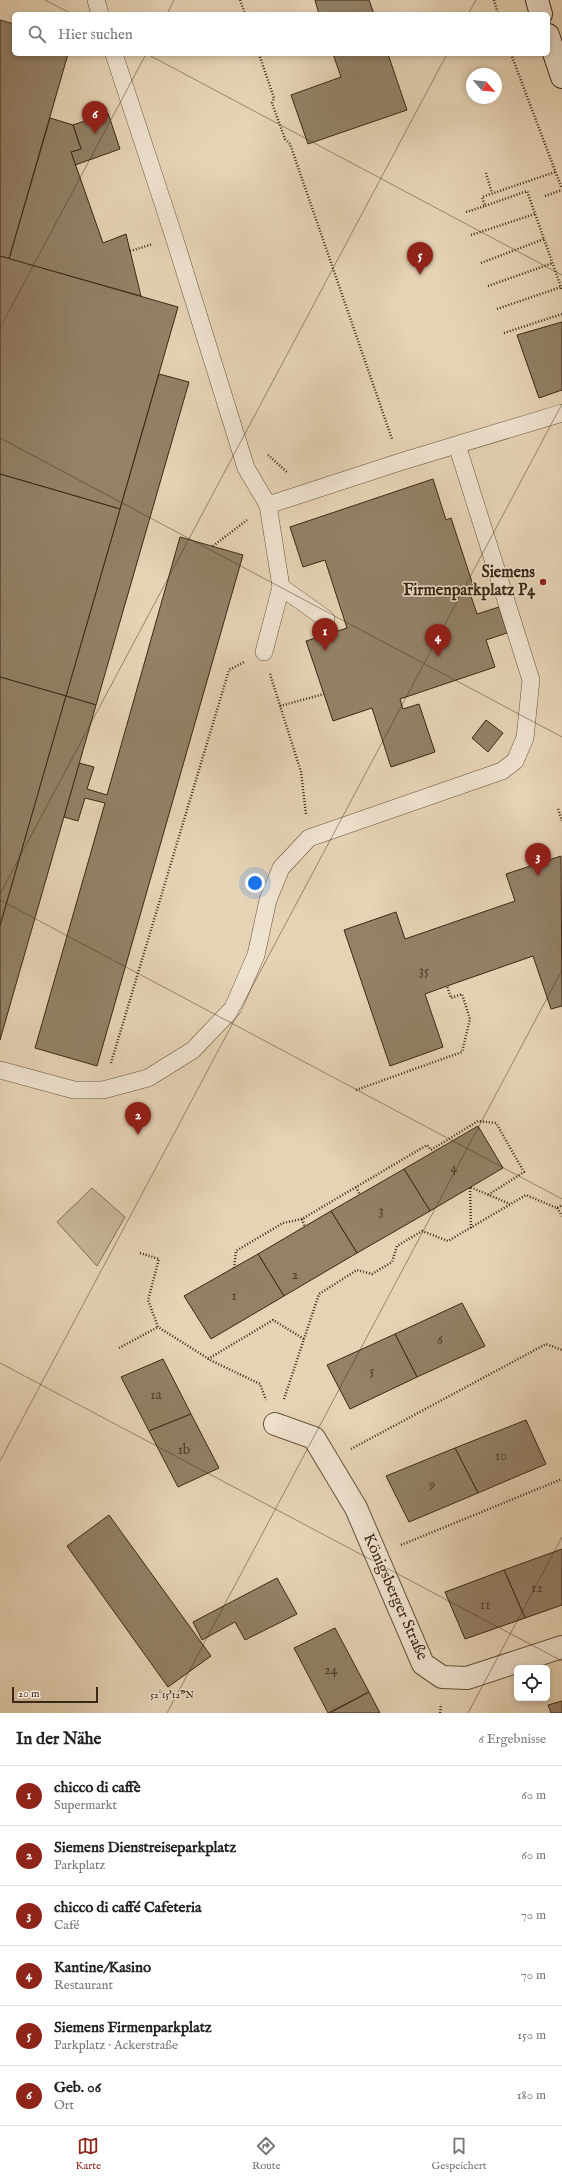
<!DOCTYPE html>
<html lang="de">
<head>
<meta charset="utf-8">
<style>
  :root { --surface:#fff; --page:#f2f2f2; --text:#222; --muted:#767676; --line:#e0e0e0; --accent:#8f2418 }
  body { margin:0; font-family:"IM FELL English",serif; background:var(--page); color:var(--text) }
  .controls { position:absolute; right:12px; bottom:12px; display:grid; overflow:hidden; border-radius:6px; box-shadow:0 2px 6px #0003 }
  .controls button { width:36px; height:36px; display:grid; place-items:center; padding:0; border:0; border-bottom:1px solid var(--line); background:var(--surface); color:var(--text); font:20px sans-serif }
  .compass { position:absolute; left:466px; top:68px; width:36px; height:36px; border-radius:50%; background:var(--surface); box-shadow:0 2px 6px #0003; rotate:118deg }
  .scale { position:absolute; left:12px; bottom:10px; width:86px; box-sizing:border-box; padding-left:4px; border:2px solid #3a2815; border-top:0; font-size:11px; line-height:14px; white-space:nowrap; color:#3a2815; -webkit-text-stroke:3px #efe2cf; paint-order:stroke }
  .you { position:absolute; left:255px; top:883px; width:14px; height:14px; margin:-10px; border:3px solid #fff; border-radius:50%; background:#1a73e8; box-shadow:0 0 0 6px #1a73e833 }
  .badge { display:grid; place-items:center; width:26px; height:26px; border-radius:50%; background:var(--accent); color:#fff; font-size:13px; font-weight:700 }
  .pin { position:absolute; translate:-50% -33px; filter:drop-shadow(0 1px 2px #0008) }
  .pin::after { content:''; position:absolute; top:21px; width:14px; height:12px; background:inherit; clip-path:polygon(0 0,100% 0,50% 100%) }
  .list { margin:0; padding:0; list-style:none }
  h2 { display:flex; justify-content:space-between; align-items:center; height:52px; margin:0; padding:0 16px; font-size:17px }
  h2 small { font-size:13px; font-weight:400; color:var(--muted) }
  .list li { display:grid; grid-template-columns:26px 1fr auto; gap:12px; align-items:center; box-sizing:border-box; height:60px; padding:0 16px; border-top:1px solid var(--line) }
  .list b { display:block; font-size:15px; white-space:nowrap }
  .list p { margin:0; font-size:13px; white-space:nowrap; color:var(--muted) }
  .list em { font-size:13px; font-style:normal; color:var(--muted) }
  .icon { flex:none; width:22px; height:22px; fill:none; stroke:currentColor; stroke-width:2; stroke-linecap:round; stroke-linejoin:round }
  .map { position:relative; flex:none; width:562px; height:1713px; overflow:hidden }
  .search { position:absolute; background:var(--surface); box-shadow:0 2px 6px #0003; left:12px; right:12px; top:12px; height:44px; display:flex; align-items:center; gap:10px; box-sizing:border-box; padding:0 14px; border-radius:6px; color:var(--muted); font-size:15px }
  .sheet { height:412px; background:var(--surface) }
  nav { display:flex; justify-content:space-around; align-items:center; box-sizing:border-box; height:56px; border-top:1px solid var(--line); background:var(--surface); font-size:11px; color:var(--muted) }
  nav a { display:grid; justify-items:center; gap:2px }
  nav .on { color:var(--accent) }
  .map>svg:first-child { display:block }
</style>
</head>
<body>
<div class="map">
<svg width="562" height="1713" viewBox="0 0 562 1713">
  <rect width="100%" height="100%" fill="#e6d3b5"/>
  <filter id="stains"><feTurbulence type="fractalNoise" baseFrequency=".005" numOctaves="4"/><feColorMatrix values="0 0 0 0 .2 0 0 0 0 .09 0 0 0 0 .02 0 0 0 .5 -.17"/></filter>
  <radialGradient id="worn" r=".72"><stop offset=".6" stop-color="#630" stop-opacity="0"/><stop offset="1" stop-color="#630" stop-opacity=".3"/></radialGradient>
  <polygon fill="#c9b69a" stroke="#826f58" points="92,1188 125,1217 97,1266 57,1222"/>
  <g fill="#938168" stroke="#3a2815">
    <polygon points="315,0 369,0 374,14 319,14"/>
    <polygon points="0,20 14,24 14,54 68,54 9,259 0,256"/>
    <polygon points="333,54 388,54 407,110 308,144 291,95 341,77"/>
    <polygon points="108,113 120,149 75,165 71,152 81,149 73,125"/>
    <polygon points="50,118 73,125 81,149 71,152 103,243 126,234 141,296 9,259"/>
    <polygon points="0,256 178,307 120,509 0,474"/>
    <polygon points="562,322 562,390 539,398 517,335"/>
    <polygon points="159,374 189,382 96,705 66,696"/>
    <polygon points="0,474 120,509 66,696 0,677"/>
    <polygon points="433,479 446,520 451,518 473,585 468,587 477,614 499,607 507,633 486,640 495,667 400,699 403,709 419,704 435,752 391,767 372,708 333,721 306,641 347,628 325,560 303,567 290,527"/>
    <polygon points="180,537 243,555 97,1066 35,1048 105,803 85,798 78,821 64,817 79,763 94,767 87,789 107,795"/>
    <polygon points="0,677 66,696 0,926"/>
    <polygon points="66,696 96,705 0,1040 0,926"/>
    <polygon points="486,720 503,733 488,752 472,738"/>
    <polygon points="561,856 562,1006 551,1009 533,956 447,986 425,994 443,1047 390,1066 344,930 396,912 405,939 515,901 506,874"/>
    <polygon points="478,1126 503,1168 430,1211 404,1169"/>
    <polygon points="404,1169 430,1211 357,1253 331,1211"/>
    <polygon points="331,1211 357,1253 284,1296 258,1254"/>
    <polygon points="258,1254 284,1296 211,1339 184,1296"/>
    <polygon points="462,1303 485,1346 417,1377 395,1334"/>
    <polygon points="395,1334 417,1377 350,1409 327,1365"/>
    <polygon points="163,1359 191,1414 149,1431 121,1377"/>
    <polygon points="191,1414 219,1468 178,1487 149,1431"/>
    <polygon points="526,1420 546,1464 478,1493 455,1448"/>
    <polygon points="455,1448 478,1493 409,1522 386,1476"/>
    <polygon points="109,1515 211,1656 168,1687 67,1546"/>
    <polygon points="562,1549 562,1605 525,1618 504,1570"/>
    <polygon points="504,1570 525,1618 465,1639 445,1592"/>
    <polygon points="277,1578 297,1614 245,1640 235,1622 202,1640 193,1622"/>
    <polygon points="335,1628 369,1692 328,1713 294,1648"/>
    <polygon points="369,1692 380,1713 330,1713"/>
    <polygon points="562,1701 562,1713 551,1713 548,1705"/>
  </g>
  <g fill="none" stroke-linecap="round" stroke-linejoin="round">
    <defs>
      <g id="lane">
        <polyline points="96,0 100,14"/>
        <polyline points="114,54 174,237 246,468 268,505 400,462 562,413"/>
        <polyline points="281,587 326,619"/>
        <polyline points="264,652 281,587 268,505"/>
        <polyline points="0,1070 74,1090 103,1090 148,1078 193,1050 233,1008 256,955 268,900 281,868 309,838 502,771 515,761 525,738 531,680 457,445"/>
      </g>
      <polyline id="street" points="275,1424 314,1438 356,1508 423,1664 442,1677 467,1678 562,1647"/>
      <g id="secondary">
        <polyline points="537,0 541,14"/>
        <polyline points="548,35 562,77"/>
      </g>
    </defs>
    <use href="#lane" stroke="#65533d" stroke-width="18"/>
    <use href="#street" stroke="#65533d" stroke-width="24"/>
    <use href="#secondary" stroke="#3a2815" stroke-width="24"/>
    <g stroke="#3a2815" stroke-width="2.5" stroke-dasharray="1 2" stroke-linecap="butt">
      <polyline points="240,0 245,14"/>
      <polyline points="494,0 498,14"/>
      <polyline points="259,54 274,98 272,103 285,139 290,144 392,439"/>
      <polyline points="511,54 562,189"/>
      <polyline points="555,172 482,197 485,206 527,191 562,290"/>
      <polyline points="486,173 492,193"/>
      <polyline points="545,196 562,190"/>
      <polyline points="466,212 485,206"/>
      <polyline points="471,235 535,214"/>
      <polyline points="130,251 153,244"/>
      <polyline points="481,263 544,239"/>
      <polyline points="488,286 553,263"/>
      <polyline points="497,309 561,287"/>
      <polyline points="504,333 562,314"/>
      <polyline points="268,455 288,473"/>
      <polyline points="213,546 247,520"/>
      <polyline points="270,674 301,772 306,814"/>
      <polyline points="280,706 324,694"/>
      <polyline points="558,809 562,821"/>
      <polyline points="111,1063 229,670 244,662"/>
      <polyline points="356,1090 462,1052 470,1019 462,994 451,998 447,986"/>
      <polyline points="356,1187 360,1195"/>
      <polyline points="557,1208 562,1216"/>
      <polyline points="302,1219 305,1227"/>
      <polyline points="471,1228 470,1187 510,1204"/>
      <polyline points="140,1253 159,1259 148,1300 158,1327 212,1361 260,1384 266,1400"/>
      <polyline points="234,1268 236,1251 283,1223 302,1219 427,1145 431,1150 478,1121 496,1123 524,1172 488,1195"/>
      <polyline points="119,1348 158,1327"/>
      <polyline points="208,1359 273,1320 304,1339"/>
      <polyline points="284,1399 319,1294 357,1270 372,1274 392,1262 397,1246 422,1231 448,1241 526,1195 557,1208 562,1205"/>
      <polyline points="351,1449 546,1344 562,1350"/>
      <polyline points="401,1545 562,1479"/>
      <polyline points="440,1713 441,1704"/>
    </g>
    <use href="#lane" stroke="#efe2cf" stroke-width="17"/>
    <use href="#street" stroke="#efe2cf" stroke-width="22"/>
    <use href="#secondary" stroke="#efe2cf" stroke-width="22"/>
  </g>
  <path fill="none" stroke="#3a2815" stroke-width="1" stroke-opacity="0.45" d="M45 0 72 14M167 14 174 0M468 14 476 0M147 54 562 275M0 328 146 54M0 438 562 737M0 894 447 54M0 900 562 1199M0 1363 562 1661M0 1461 562 404M167 1713 562 970M468 1713 562 1537"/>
  <circle fill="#8f2418" stroke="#efe2cf" stroke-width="1.5" cx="543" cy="582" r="4"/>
  <g text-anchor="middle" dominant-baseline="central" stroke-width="3" stroke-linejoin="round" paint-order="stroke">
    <g font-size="14" fill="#503e2a">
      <text x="424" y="971">35</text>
      <text x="454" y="1168">4</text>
      <text x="381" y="1211">3</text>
      <text x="295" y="1275">2</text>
      <text x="234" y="1296">1</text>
      <text x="440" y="1340">6</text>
      <text x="372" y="1371">5</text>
      <text x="156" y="1395">1a</text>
      <text x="184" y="1450">1b</text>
      <text x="501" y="1456">10</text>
      <text x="432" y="1485">9</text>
      <text x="537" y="1588">12</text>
      <text x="485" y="1605">11</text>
      <text x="331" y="1670">24</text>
    </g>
    <g font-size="16" font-weight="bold" fill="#3a2815" stroke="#efe2cf" text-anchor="end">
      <text x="535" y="573">Siemens<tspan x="535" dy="18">Firmenparkplatz P4</tspan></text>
    </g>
    <g font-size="16" fill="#3a2815" stroke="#efe2cf">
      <text transform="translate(395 1597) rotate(66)">Königsberger Straße</text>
    </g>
  </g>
  <g font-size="10" text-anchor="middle" fill="#3a2815" stroke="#efe2cf" stroke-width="3" stroke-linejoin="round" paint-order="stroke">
    <text x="172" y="1698">52°15'12"N</text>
  </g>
  <rect width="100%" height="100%" filter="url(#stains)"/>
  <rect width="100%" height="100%" fill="url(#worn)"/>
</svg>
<div class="controls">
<button><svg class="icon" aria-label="locate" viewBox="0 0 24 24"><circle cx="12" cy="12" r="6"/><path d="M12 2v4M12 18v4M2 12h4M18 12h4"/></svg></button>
</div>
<svg class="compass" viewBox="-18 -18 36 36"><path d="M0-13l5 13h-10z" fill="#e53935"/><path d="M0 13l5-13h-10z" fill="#767676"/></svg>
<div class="scale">20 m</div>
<div class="you"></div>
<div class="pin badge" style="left:325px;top:651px">1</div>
<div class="pin badge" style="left:138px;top:1135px">2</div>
<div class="pin badge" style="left:538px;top:876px">3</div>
<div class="pin badge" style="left:438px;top:657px">4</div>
<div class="pin badge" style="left:420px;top:275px">5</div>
<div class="pin badge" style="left:95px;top:134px">6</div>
<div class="search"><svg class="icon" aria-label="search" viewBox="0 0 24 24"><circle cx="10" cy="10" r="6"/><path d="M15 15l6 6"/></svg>Hier suchen</div>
</div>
<section class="sheet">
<h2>In der Nähe<small>6 Ergebnisse</small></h2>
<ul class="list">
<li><span class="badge">1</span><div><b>chicco di caffè</b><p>Supermarkt</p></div><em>60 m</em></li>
<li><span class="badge">2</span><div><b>Siemens Dienstreiseparkplatz</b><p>Parkplatz</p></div><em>60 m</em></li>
<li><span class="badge">3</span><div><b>chicco di caffé Cafeteria</b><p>Café</p></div><em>70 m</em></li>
<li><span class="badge">4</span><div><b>Kantine/Kasino</b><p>Restaurant</p></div><em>70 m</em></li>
<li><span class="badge">5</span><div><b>Siemens Firmenparkplatz</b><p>Parkplatz · Ackerstraße</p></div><em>150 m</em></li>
<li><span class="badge">6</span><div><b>Geb. 06</b><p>Ort</p></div><em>180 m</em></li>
</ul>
</section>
<nav>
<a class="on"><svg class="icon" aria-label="map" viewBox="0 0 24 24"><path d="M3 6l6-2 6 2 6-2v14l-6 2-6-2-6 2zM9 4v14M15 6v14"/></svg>Karte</a>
<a><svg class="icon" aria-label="directions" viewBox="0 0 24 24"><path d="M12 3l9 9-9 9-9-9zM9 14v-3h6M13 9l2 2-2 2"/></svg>Route</a>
<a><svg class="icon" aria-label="saved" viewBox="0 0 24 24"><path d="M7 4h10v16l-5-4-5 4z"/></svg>Gespeichert</a>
</nav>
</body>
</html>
